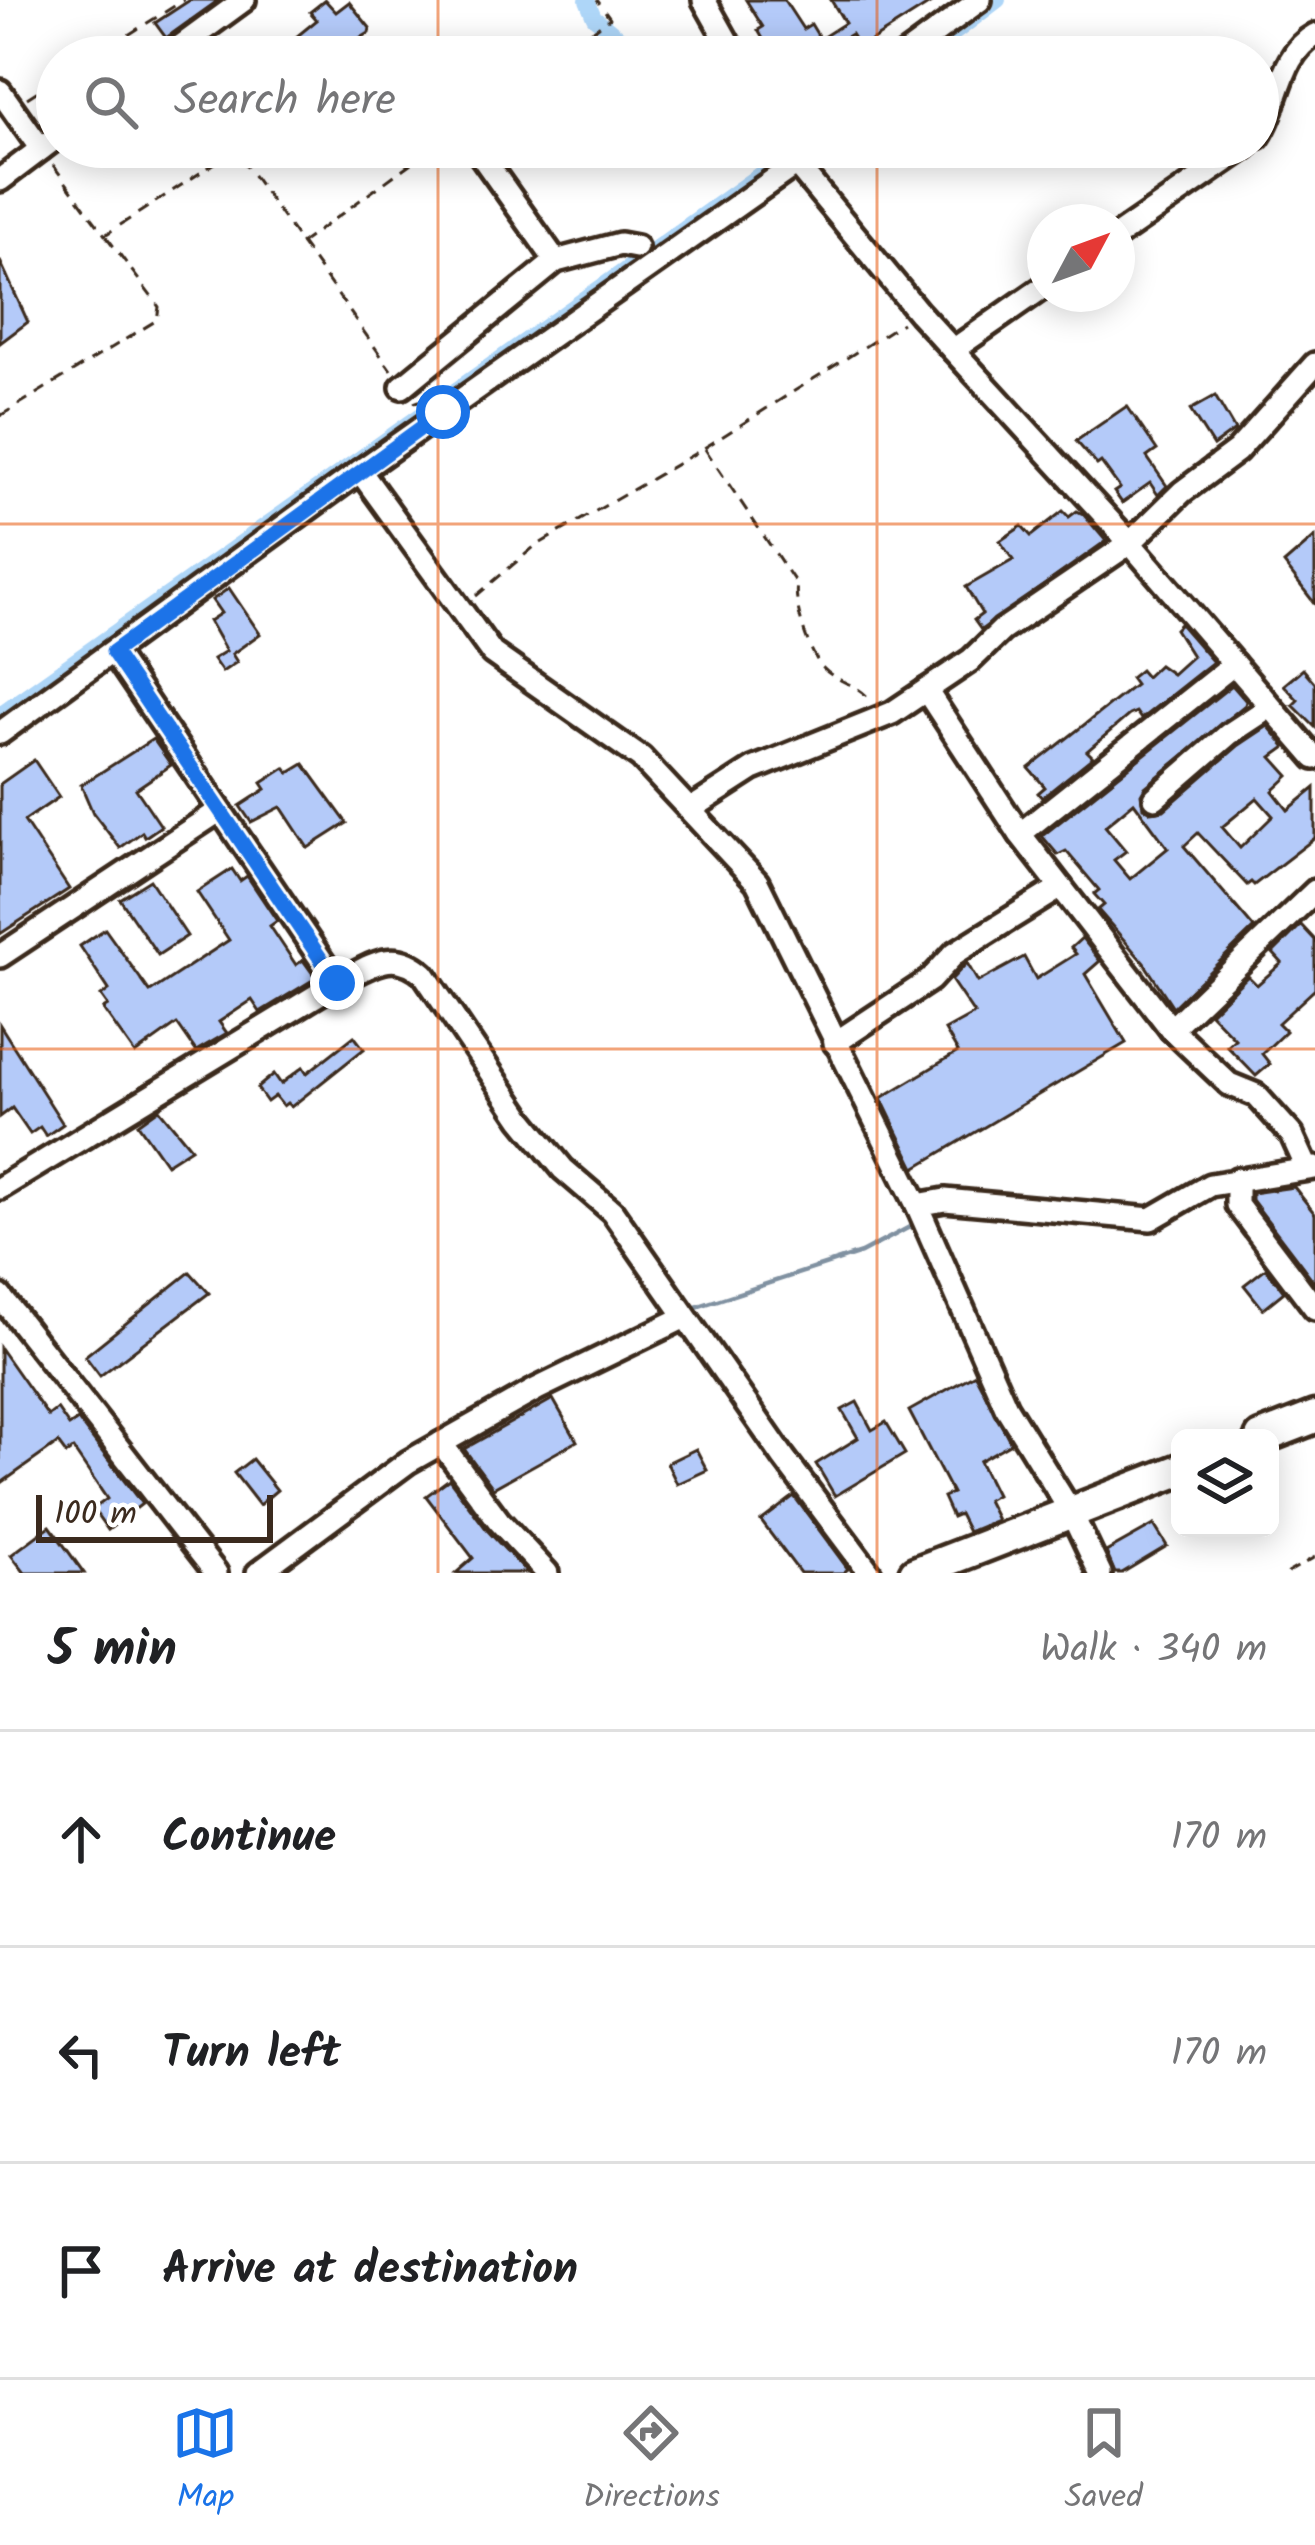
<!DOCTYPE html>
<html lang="en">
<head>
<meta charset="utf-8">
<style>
  :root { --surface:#fff; --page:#f6f6f6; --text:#202124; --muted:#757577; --line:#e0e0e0; --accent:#1a73e8 }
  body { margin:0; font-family:Kalam,sans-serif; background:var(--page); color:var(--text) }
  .controls { position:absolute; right:36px; bottom:36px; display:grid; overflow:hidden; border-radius:18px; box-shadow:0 6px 30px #0003 }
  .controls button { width:108px; height:108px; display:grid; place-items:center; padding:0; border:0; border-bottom:3px solid var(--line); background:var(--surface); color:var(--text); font:60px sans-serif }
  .compass { position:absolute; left:1027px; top:204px; width:108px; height:108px; border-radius:50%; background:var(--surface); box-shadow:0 6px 30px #0003; rotate:49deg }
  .scale { position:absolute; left:36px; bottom:30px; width:237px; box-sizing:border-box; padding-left:12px; border:6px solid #3b2a1e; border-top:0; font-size:33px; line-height:42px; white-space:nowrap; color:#3b2a1e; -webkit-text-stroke:9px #fff; paint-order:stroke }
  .stop { position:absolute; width:36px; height:36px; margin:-27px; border:9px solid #1a73e8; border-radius:50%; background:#fff }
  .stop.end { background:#1a73e8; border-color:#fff; box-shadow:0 3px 12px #0008 }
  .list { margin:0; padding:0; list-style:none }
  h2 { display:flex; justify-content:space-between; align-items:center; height:156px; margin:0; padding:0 48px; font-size:51px }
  h2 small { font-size:39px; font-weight:400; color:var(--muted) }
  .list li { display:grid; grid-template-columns:78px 1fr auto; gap:36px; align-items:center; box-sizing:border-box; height:216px; padding:0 48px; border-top:3px solid var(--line) }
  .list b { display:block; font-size:45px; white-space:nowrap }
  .list em { font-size:39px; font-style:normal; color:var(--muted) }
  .icon { flex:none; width:66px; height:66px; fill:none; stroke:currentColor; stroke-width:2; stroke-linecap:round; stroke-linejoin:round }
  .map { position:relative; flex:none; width:1315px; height:1573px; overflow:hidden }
  .search { position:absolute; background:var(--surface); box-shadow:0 6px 30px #0003; left:36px; right:36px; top:36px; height:132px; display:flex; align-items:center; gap:30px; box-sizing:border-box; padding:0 42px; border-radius:66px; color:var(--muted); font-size:45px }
  .sheet { height:804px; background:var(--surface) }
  nav { display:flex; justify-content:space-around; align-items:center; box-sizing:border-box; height:168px; border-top:3px solid var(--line); background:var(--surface); font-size:33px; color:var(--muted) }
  nav a { display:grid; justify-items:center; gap:6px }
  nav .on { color:var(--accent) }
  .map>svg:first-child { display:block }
</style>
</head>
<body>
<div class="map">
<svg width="1315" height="1573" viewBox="0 0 1315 1573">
  <rect width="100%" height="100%" fill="#fff"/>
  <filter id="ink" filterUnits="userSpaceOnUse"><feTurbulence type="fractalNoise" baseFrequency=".00833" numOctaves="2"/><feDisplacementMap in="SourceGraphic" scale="24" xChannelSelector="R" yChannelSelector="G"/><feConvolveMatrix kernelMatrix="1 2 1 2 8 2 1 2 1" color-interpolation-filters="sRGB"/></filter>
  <g filter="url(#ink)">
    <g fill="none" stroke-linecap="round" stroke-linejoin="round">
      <g stroke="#8091a1" stroke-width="4.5">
        <polyline points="932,1215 940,1211 968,1213"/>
        <polyline points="687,1310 861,1253 917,1223"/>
      </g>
      <g stroke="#aed6f8" stroke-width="16">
        <polyline points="587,0 594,17 643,57"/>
        <polyline points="923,57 998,0"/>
        <polyline points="0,714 780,160"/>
      </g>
    </g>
    <g fill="#b4caf9" stroke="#3b2a1e" stroke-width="3" fill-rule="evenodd">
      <polygon points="190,0 219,0 166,38 155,23"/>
      <polygon points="325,0 336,12 349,2 370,28 369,33 330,57 286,57 280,50 317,20 310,12"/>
      <polygon points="746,0 784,0 803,29 811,24 820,39 845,23 831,0 936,0 860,48 851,34 825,50 830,57 783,57 772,40 766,44 758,30 763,27"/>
      <polygon points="0,261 28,322 0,343"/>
      <polygon points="1215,396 1235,430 1213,446 1190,410"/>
      <polygon points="1127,406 1157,450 1147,457 1167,486 1158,495 1150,483 1122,503 1114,492 1120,488 1101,462 1097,465 1076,441"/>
      <polygon points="1063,511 1069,517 1077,511 1083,514 1106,541 981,630 974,620 982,614 966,587 1013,560 1000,541 1022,526 1031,536"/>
      <polygon points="1315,537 1315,604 1284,564"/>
      <polygon points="229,588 260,634 232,654 237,662 222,672 213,659 226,651 209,621 221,613 212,600"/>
      <polygon points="1180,624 1213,662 1141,719 1136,712 1129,715 1087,751 1093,757 1042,798 1038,793 1045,787 1029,768 1135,685 1130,678 1140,670 1146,677 1159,665 1172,674 1192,656 1175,629"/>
      <polygon points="1303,669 1315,683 1315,727 1293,705 1298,700 1284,685"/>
      <path d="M1232 685 1246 701 1245 705 1145 787 1141 794 1143 807 1151 812 1164 810 1238 746 1268 726 1286 747 1272 757 1289 776 1273 791 1288 810 1315 788V838L1254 885 1251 882 1247 885 1198 833 1184 846 1254 928 1173 1007 1144 963 1098 910 1104 905 1094 894 1099 890 1066 851 1058 855 1042 836ZM1257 798 1273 816 1240 848 1222 827ZM1134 802 1168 848 1130 879 1114 860 1126 851 1105 826Z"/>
      <polygon points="153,739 171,765 136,789 161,826 145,837 142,832 120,848 93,813 81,785"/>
      <polygon points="34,760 59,797 24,821 69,889 0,934 0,784"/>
      <polygon points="304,764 347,823 308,848 281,807 251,822 240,806 266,789 262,783 285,768 289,773"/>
      <polygon points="232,869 240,881 247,876 277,921 270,926 296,965 303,960 316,978 260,1012 252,1000 219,1022 227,1033 196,1051 177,1024 135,1054 103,1009 108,1006 101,996 109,990 80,946 105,929 150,992 229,940 197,892"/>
      <polygon points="150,880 187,936 158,955 120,899"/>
      <polygon points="1301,925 1315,940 1315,989 1278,1023 1286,1031 1262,1054 1270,1064 1256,1076 1227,1046 1235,1039 1210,1013 1248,976 1257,985 1282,963 1273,953"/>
      <polygon points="1082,938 1100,961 1085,974 1126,1043 915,1168 881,1098 958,1052 945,1030 974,1014 951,980 967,963 978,982 1024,957 1036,979 1076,954 1071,948"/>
      <polygon points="0,1025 63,1124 46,1136 40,1127 30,1134 12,1108 0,1117"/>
      <polygon points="354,1036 364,1049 291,1107 287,1103 283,1106 275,1096 267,1102 257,1088 274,1074 281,1084 303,1067 307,1073"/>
      <polygon points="159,1109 191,1148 166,1164 138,1124"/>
      <polygon points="1294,1187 1315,1214 1315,1283 1252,1200 1252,1193"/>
      <polygon points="1266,1268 1284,1292 1263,1309 1244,1285"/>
      <polygon points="190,1272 209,1293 100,1376 85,1356"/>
      <polygon points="0,1348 48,1416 57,1409 69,1426 78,1420 142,1504 108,1530 93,1509 107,1499 73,1449 66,1454 58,1443 0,1484"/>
      <polygon points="975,1374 1011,1443 979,1461 996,1495 987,1500 997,1520 968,1532 959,1514 952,1517 943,1497 952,1493 909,1411"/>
      <polygon points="553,1399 577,1441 493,1488 464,1449"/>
      <polygon points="857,1402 872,1430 886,1422 905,1454 835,1496 816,1464 858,1438 842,1410"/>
      <polygon points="696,1449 707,1470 677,1484 667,1463"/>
      <polygon points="252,1459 277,1490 259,1505 234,1473"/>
      <polygon points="449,1479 487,1530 527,1573 456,1573 473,1558 426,1496"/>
      <polygon points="794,1496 848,1569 843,1573 800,1573 761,1521"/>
      <polygon points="1154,1525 1167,1546 1122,1573 1115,1573 1106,1552"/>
      <polygon points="50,1526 84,1573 25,1573 11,1555"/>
    </g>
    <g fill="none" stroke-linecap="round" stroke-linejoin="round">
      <defs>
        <g id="minor">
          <polyline points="704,0 736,57"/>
          <polyline points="166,57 244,0"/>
          <polyline points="902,57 980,0"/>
          <polyline points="0,91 41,149"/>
          <path d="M1258 137C1280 104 1279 55 1315 35"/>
          <polyline points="475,147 556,261"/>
          <polyline points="786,147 796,164 919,313 1130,543 1315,758"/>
          <polyline points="0,180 57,137"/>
          <polyline points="1117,236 1246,147"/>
          <polyline points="953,350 1045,286"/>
          <polyline points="402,387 556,261 620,244 636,247"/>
          <polyline points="360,471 492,653 641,758 757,882 917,1205 1006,1407 1071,1512 1100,1573"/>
          <polyline points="113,652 337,983"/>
          <polyline points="1234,664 1020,834 1171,1029 1229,1084 1256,1095 1292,1135 1307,1168"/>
          <polyline points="926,690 1020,834"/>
          <polyline points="0,733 360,471 796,164"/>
          <polyline points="1155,798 1229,734 1270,707"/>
          <polyline points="691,809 753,769 892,713 971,660 1002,630 1130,543 1182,492 1237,451 1315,364"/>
          <polyline points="0,956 219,811"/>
          <polyline points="1171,1029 1315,891"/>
          <polyline points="835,1043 930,980 955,953 1061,887"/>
          <polyline points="1237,1179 1237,1205 1315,1308"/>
          <path d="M0 1188 337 983C370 967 392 946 424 974L522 1119 563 1169 612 1211 784 1458 870 1573"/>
          <polyline points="917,1205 945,1200 1151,1219 1210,1185 1315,1168"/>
          <polyline points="0,1296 216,1573"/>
          <polyline points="441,1443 499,1521 547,1573"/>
          <polyline points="258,1573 408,1462 537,1389 685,1317"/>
        </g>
        <g id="highway">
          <polyline points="1261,1438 1315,1417"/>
          <polyline points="915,1573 1180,1470"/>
        </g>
      </defs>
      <use href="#minor" stroke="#3b2a1e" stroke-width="30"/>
      <use href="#highway" stroke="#3b2a1e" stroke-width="39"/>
      <g stroke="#3b2a1e" stroke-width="3" stroke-dasharray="12 9" stroke-linecap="butt">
        <polyline points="93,57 184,0"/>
        <polyline points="556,57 610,18 597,0"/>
        <polyline points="27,98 57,79"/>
        <polyline points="53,165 105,235 235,150 391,370"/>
        <polyline points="300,244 433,147"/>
        <polyline points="414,403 432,396"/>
        <polyline points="0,416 157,320 159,307 106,236"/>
        <path d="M705 449 797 585C793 604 809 654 823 668 837 683 858 683 871 701"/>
        <polyline points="476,596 534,547 701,450 902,323"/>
        <polyline points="1287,1573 1315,1557"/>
      </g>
      <use href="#minor" stroke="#fff" stroke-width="21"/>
      <use href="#highway" stroke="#fff" stroke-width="30"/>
    </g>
  </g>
  <g fill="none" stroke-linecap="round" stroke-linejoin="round" filter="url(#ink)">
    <polyline stroke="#1a73e8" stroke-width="15" points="337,983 113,652 443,412"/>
  </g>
  <path fill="none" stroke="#e8590c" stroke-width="3" stroke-opacity="0.55" d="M438 0V57M877 0V57M438 147V1573M877 147V1573M0 524H1315M0 1049H1315"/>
</svg>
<div class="controls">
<button><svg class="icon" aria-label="layers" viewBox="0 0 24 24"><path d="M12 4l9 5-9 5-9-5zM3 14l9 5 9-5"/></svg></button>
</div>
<svg class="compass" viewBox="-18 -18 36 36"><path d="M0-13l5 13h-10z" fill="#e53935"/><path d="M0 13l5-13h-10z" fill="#757577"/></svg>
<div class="scale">100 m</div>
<div class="stop" style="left:443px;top:412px"></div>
<div class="stop end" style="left:337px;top:983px"></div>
<div class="search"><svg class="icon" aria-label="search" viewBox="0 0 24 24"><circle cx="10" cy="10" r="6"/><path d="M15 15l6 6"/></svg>Search here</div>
</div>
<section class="sheet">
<h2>5 min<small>Walk · 340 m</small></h2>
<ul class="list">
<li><svg class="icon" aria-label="ahead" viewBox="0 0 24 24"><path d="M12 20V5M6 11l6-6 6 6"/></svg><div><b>Continue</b></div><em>170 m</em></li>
<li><svg class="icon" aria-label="left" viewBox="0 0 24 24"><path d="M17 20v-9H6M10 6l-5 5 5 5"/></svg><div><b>Turn left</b></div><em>170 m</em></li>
<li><svg class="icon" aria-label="arrive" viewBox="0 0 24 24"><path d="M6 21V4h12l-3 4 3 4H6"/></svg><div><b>Arrive at destination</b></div></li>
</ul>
</section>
<nav>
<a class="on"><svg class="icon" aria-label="map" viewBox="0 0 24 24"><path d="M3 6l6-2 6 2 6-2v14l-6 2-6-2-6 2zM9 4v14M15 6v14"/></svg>Map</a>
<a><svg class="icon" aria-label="directions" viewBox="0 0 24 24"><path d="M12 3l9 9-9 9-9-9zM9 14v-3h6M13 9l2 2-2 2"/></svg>Directions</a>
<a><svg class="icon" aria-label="saved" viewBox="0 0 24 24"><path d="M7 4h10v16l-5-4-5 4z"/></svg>Saved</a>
</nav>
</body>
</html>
